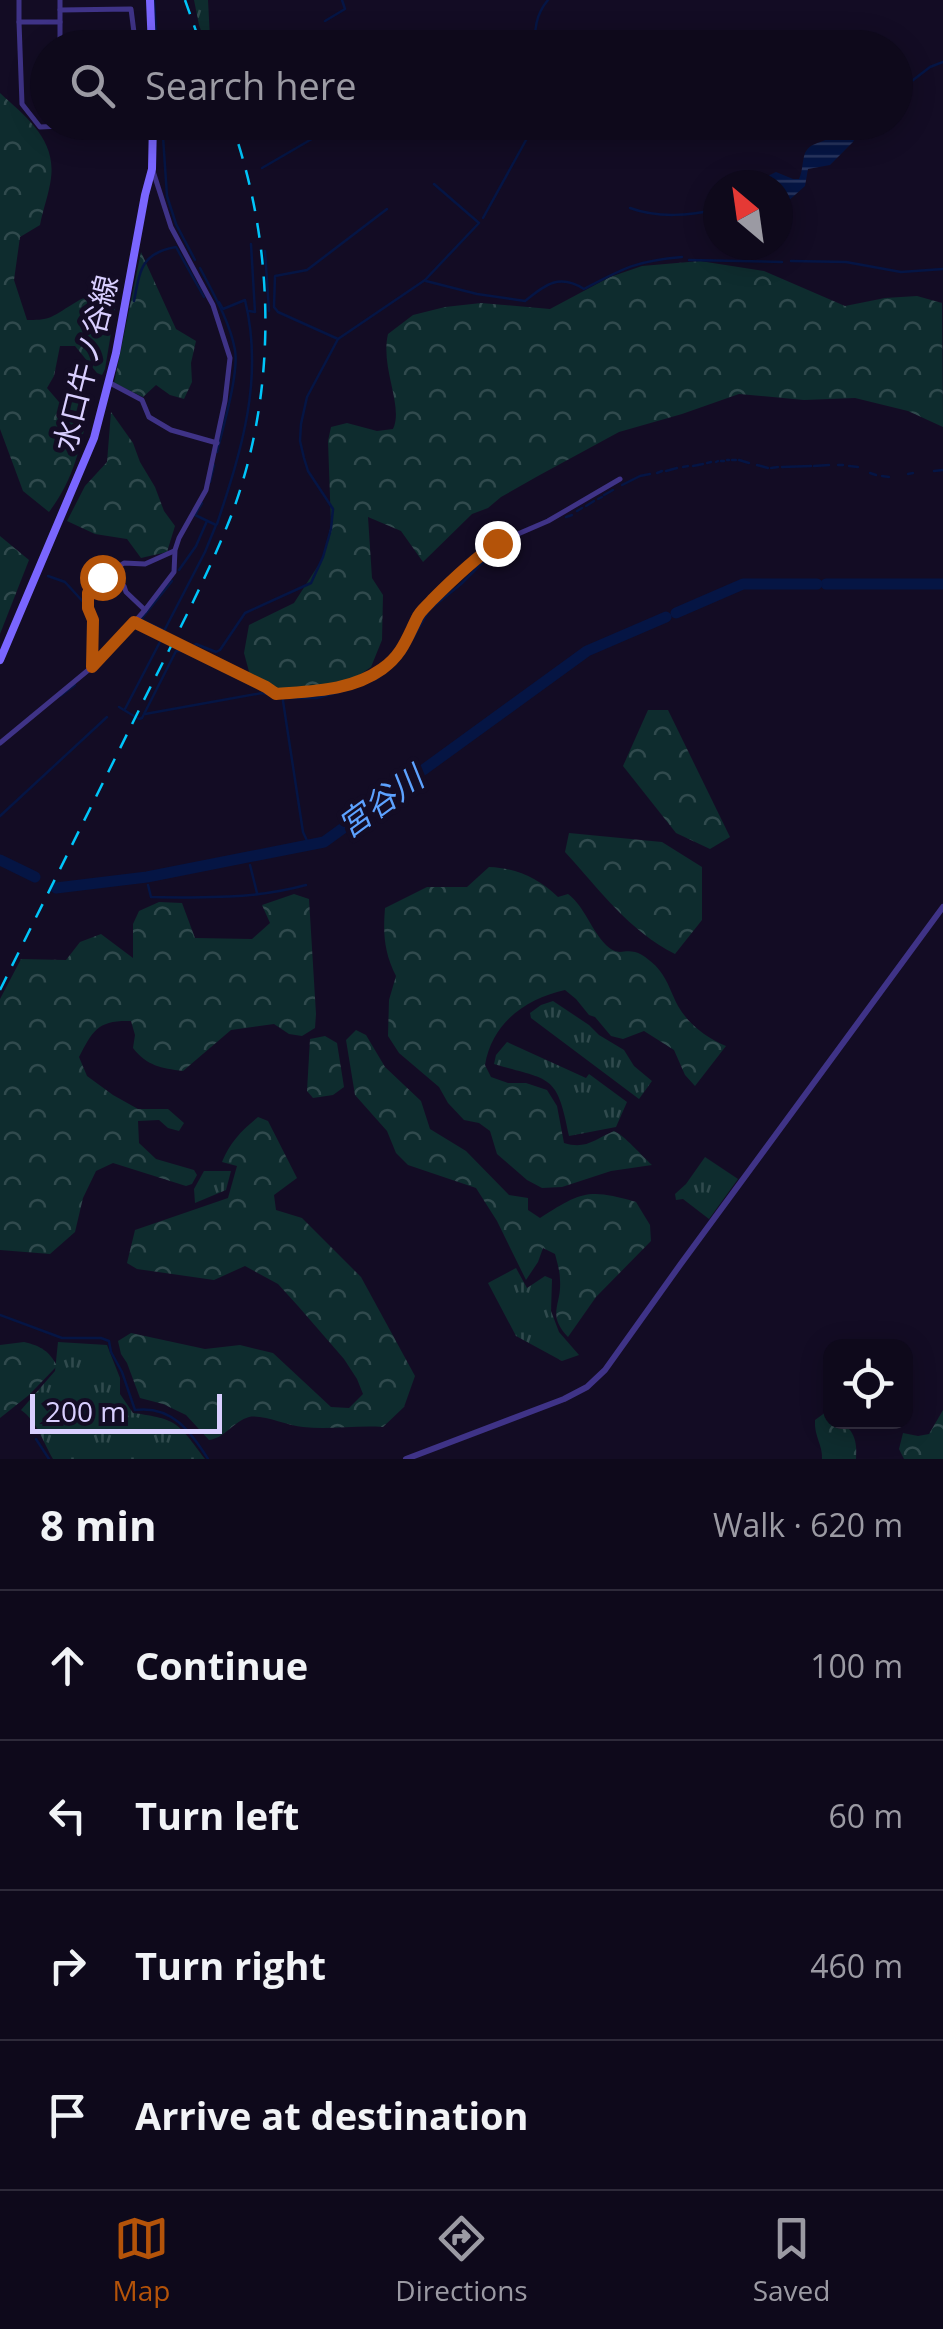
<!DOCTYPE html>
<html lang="en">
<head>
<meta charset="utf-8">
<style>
  :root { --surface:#0e091b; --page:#171224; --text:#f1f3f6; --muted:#9b9aa3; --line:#2e2a3a; --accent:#b45309 }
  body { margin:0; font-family:"Open Sans","Noto Sans JP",sans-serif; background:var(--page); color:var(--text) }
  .controls { position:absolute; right:30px; bottom:30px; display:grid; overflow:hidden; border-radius:20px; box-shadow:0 5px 25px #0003 }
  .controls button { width:90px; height:90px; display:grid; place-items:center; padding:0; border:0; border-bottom:2px solid var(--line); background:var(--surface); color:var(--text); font:50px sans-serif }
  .compass { position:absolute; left:703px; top:170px; width:90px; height:90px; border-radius:50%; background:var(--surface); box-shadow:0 5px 25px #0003; rotate:331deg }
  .scale { position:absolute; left:30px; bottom:25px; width:192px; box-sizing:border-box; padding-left:10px; border:5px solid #d9cfff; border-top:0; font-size:28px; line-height:35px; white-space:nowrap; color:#d9cfff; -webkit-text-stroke:8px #130c24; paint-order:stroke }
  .stop { position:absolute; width:30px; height:30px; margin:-22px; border:8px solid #b45309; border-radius:50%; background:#fff }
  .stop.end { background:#b45309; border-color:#fff; box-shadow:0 2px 10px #0008 }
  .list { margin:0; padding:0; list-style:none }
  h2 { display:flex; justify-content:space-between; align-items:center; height:130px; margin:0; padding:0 40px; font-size:42px }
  h2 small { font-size:32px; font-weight:400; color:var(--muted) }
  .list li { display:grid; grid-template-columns:65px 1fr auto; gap:30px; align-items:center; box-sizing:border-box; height:150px; padding:0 40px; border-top:2px solid var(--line) }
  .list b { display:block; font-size:38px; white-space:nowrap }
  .list em { font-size:32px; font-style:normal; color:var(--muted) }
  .icon { flex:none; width:55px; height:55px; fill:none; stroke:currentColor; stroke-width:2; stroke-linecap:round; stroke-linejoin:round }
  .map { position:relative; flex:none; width:943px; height:1459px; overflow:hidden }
  .search { position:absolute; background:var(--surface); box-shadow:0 5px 25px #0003; left:30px; right:30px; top:30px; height:110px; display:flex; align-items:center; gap:25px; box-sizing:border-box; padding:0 35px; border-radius:55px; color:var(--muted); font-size:38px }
  .sheet { height:730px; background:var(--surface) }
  nav { display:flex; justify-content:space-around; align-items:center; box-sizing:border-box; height:140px; border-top:2px solid var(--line); background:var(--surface); font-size:28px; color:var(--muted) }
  nav a { display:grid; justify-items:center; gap:5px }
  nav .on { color:var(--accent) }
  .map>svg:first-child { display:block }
</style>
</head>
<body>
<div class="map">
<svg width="943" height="1459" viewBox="0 0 943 1459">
  <defs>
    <pattern id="grass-tufts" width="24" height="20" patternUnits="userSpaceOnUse" patternTransform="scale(2.5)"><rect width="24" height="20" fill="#0e2c2e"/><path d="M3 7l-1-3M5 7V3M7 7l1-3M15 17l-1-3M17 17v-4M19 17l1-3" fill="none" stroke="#304a4d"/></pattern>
    <pattern id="forest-crowns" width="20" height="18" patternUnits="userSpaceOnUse" patternTransform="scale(2.5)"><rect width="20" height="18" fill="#0e2c2e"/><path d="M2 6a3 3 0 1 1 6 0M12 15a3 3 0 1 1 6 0" fill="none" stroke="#304a4d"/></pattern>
    <pattern id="water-rules" width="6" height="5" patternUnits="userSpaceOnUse" patternTransform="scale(2.5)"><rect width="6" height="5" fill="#051544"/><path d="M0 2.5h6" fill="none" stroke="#293660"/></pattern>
  </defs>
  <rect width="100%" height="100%" fill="#130c24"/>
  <g fill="url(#grass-tufts)">
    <polygon points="194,0 208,0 210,39 214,47 207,47 199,25"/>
    <polygon points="553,1001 589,1025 599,1035 624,1050 634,1066 652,1081 639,1099 531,1018 530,1013 541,1005"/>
    <path d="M507 1042 586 1078 589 1074 627 1102 616 1127 569 1136C557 1073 551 1081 494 1064L496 1055Z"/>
    <polygon points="705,1157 738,1179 709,1219 683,1199 676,1200 675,1194 686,1184"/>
    <polygon points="204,1171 231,1171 226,1190 195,1203 194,1189"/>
    <polygon points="516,1268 527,1288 545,1276 552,1279 551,1311 559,1332 579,1355 562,1361 516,1336 488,1283"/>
    <path d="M58 1342 107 1345 120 1378V1394L133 1413C178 1419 178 1423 205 1459H53C43 1442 37 1421 21 1410L55 1371Z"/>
  </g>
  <g fill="url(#forest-crowns)">
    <path d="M0 93C26 117 56 139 51 178 49 194 43 209 40 225L20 237 14 280 27 320C35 320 44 320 51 317 73 307 93 282 116 303L105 369 102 375 97 373 75 346H60L54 376 47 388 59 402 86 399 89 408C80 448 74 479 49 512L23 491 0 429Z"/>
    <polygon points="141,252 176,329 196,341 191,363 192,382 184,399 170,395 156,385 143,397 114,383"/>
    <path d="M700 261 764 271 845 306 885 298 917 296 942 303 943 427 908 411 855 398 804 400 739 394 682 414 619 432 538 476 501 497 488 508 472 514 423 562 401 531 368 517 372 578 383 595 382 640 371 667 348 683 309 689 278 690 251 679 244 653 249 625 294 603 323 558 331 525 328 441 331 427 347 423 377 431 393 429C404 406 380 368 388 334L413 315 445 307 481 303 550 309 610 277 642 266Z"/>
    <polygon points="111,412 133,443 140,462 155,487 164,511 175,526 167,552 141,558 127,539 95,534 67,521 85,486 107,462"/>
    <polygon points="0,536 29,560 0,634"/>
    <polygon points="648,710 668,710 730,837 710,849 676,833 623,766"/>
    <path d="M569 833 662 842 702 867V920L675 954C629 931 599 889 565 852Z"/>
    <path d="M489 867C517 868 538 878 558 897L568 894C585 907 591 930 606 945 619 957 622 949 635 952 643 954 655 964 660 971 668 981 672 995 678 1006 689 1025 707 1038 726 1046L695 1086 685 1075 674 1050 644 1031 623 1039 611 1036 595 1017 589 1015 576 999 565 990C525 999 492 1023 485 1065L491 1077 508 1083H526L547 1090 557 1106 564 1143C586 1150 595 1139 614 1131 624 1135 642 1156 652 1165L611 1171 562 1187 542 1188 527 1180 497 1154 490 1131 479 1123 464 1120 448 1103 439 1087 399 1053 388 1036 389 1000 396 976C384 952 383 934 385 908L427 887H467Z"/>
    <path d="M294 894 309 899 316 1014 315 1028 302 1036 289 1034 274 1024 231 1030 183 1071C161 1068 147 1066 133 1048L135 1035 131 1021C98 1020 93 1030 79 1057L87 1076 113 1095 138 1109H168L184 1123 179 1131 168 1128 159 1120 138 1121 139 1143 156 1159 194 1170 197 1175 192 1184 186 1186 113 1163 96 1171 83 1198 75 1232 50 1254 0 1250V999L21 959 66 960 80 942 101 934 133 958V924L139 911 159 902 182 903 195 938 252 939 270 923 262 905Z"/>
    <path d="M356 1030 366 1035 385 1067 421 1101 430 1129 466 1151 509 1195 528 1198V1210L540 1218C581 1192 588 1188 636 1202L650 1225 651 1241 596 1297 568 1337C546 1314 562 1305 560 1280 560 1271 557 1262 555 1254L543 1248 538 1262 526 1280 497 1221 476 1188 408 1165 396 1153 387 1131 355 1095 346 1040Z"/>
    <polygon points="325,1036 337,1043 344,1087 333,1095 313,1098 307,1091 310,1039"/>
    <path d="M258 1117 268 1121 297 1178 274 1195 276 1210 302 1218 361 1277 415 1376 404 1407 383 1427C356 1425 330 1430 303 1427 288 1426 263 1414 249 1417 234 1421 225 1438 209 1440L186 1415 163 1404 140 1398 127 1363 121 1354 118 1341 131 1333 205 1349 240 1345 273 1353 331 1407 349 1408 363 1394 357 1379 344 1359 298 1306 278 1284 245 1266 214 1280 137 1269 127 1263 135 1230 228 1198 237 1166 222 1162C230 1142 242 1130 258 1117Z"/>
    <path d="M24 1342C41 1346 49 1351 57 1366L29 1395 0 1418V1345Z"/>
    <path d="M830 1409V1422C852 1422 858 1439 856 1459H822C823 1445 814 1437 815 1420Z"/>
    <polygon points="943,1410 943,1459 904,1459 899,1449 903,1433 918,1436 929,1434"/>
  </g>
  <path fill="url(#water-rules)" d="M849 123H856L855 138 853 142 830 165 808 169 805 186 786 203 778 205V185H737L740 181 755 182 776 172 793 179H799C803 170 802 162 805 153 810 143 818 144 827 139 835 134 839 127 849 123Z"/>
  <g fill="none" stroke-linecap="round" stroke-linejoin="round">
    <g stroke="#051544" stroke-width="2.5">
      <polyline points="154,0 157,48"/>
      <polyline points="325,21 345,9 342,0"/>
      <path d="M535 48C534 30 536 14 548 0"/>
      <polyline points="908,84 930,67 943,62"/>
      <polyline points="162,122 167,196 176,224 195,260"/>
      <polyline points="262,168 341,122"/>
      <path d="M630 208C657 218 690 216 718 209"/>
      <polyline points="483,218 536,122"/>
      <polyline points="265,251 269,311"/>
      <polyline points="689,260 782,262"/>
      <polyline points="791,261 846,262 901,272 943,269"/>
      <path d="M200 268C213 293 230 322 235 350 239 374 223 427 217 452"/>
      <path d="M426 281 477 294 525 301C545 285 559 273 584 289 624 268 636 261 682 257"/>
      <path d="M134 301C140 270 141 253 176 247L204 297"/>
      <polyline points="249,311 255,312 251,244"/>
      <polyline points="338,339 278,312 274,307 275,276 307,270 387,209"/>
      <polyline points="727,460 729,460"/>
      <polyline points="732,460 736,460"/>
      <polyline points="739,460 749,463"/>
      <polyline points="721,461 724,461"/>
      <polyline points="716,462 718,461"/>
      <polyline points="707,463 711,462"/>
      <polyline points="757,465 768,468"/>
      <polyline points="838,465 843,465"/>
      <polyline points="693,466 703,464"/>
      <polyline points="814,466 829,465"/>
      <polyline points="849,466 858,467"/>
      <polyline points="683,467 688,466"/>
      <polyline points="782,467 811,466"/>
      <polyline points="771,468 778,467"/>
      <polyline points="666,471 677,468"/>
      <polyline points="934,471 943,470"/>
      <polyline points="657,473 662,471"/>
      <polyline points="870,473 876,475"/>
      <polyline points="908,474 913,473"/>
      <polyline points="882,476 889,477"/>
      <polyline points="210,482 214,465"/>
      <polyline points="622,485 640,476 650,474"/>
      <polyline points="604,495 613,490"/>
      <polyline points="598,499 602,497"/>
      <polyline points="586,506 594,501"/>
      <polyline points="577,511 582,508"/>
      <polyline points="566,517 572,515"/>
      <path d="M217 524C242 449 264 378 245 300L223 309 219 302"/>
      <polyline points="179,570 196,546 207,521"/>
      <polyline points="48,576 65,582 86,605"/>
      <polyline points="163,630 143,621 142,618 172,581"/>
      <polyline points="164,631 205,552 216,525 195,515 202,503"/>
      <polyline points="60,696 75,685"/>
      <polyline points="119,707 139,719 142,718 176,651 186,651 196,644 216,652 220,650 245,613 311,583 323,557 331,529 333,509 308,471 304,458 300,441 301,424 307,397 338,339 425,280 479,223 434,184"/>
      <polyline points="125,709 161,640"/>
      <polyline points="145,714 262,693 272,695"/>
      <polyline points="0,816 107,717"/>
      <polyline points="309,845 303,832 283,701 284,695 288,698 317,698 350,689 378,678 405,652 429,610 461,584 492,553 514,542"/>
      <polyline points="250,865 257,893"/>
      <path d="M148 885 151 897C204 898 255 899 306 885"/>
      <path d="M0 1315 62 1338H101L109 1341 111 1352 122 1372 135 1410C172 1405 191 1432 208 1459"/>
      <polyline points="36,1439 49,1459"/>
    </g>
    <g stroke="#051544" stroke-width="11">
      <polyline points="826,584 943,584"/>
      <polyline points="676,613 743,584 817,584"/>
      <polyline points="0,860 35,877"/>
      <polyline points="56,888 147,877 324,842 587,651 666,617"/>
    </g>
    <g stroke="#3f3387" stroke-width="5">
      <polyline points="19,0 19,22"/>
      <polyline points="60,0 60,48"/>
      <polyline points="60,10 131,9 136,48"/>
      <polyline points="60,22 19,22 22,104 40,127 62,126"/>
      <polyline points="60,45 86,43 101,46 101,48"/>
      <polyline points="101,46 121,46"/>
      <polyline points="62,125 94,126 96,122"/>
      <polyline points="110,383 142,400 149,417 171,430 217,443"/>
      <polyline points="124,586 126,592 145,610"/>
      <polyline points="135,622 266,687 276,695 340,687 359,682 385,667 400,652 413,630 417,616 476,558 497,543 548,521 620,479"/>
      <polyline points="92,664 93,620 89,607 88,593 91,585 124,563 145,564 174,551"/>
      <polyline points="0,743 92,667 112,648 145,610 174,572 175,550 179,538 206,490 225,401 230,358 213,305 171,227 153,171"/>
    </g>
    <polyline stroke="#3f3387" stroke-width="6" points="406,1459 564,1399 587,1387 605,1370 680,1265 943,907"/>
    <g stroke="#7a66ff" stroke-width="8">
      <polyline points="150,0 152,48"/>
      <polyline points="0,660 94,438 116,353 145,195 152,169 153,122"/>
    </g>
    <g stroke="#00c6fa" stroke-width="2.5" stroke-dasharray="15 12" stroke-linecap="butt">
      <polyline points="185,0 202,48"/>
      <path d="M0 990C46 897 93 803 139 710 171 645 207 579 233 511 278 387 275 245 231 122"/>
    </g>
  </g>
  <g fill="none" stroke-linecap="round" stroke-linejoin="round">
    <path stroke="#b45309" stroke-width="12" d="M102 577 91 585 88 593V608L93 620 92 667 134 622 266 687 276 694C313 691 351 691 382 669 402 655 407 638 417 618 420 611 427 606 432 600 453 579 473 560 497 543"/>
  </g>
  <g text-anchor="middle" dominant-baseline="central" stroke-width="10" stroke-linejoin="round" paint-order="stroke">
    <g font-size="30" fill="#d9cfff" stroke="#130c24">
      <text transform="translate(85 363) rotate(-76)">水口牛ノ谷線</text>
    </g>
    <g font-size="32" font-style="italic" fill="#5da2ff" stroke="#130c24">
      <text transform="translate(380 801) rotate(-36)">宮谷川</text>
    </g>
  </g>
</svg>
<div class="controls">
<button><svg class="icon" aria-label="locate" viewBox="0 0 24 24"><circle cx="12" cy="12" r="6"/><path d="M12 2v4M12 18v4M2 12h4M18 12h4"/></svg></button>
</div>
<svg class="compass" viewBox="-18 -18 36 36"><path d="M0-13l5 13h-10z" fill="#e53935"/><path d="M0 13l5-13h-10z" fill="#9b9aa3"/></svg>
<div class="scale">200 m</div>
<div class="stop" style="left:102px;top:577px"></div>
<div class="stop end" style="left:497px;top:543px"></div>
<div class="search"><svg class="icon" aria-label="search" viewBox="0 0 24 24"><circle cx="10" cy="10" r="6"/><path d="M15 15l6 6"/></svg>Search here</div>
</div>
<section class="sheet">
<h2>8 min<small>Walk · 620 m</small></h2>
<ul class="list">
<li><svg class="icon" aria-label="ahead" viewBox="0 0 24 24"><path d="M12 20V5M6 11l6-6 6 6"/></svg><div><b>Continue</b></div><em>100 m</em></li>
<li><svg class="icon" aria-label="left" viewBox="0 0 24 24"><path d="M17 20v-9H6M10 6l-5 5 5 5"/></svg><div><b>Turn left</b></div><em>60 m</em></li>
<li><svg class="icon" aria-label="right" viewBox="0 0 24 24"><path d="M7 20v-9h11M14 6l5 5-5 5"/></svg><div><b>Turn right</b></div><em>460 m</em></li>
<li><svg class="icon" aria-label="arrive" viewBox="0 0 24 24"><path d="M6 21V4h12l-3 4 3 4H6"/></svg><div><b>Arrive at destination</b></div></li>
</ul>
</section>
<nav>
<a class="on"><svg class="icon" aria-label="map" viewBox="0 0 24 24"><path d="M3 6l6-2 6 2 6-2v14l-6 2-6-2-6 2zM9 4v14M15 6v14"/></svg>Map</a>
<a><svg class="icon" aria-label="directions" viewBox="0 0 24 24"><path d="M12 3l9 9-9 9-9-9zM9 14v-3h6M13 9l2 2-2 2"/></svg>Directions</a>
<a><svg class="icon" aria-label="saved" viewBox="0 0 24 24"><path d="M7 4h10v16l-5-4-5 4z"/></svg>Saved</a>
</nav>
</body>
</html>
